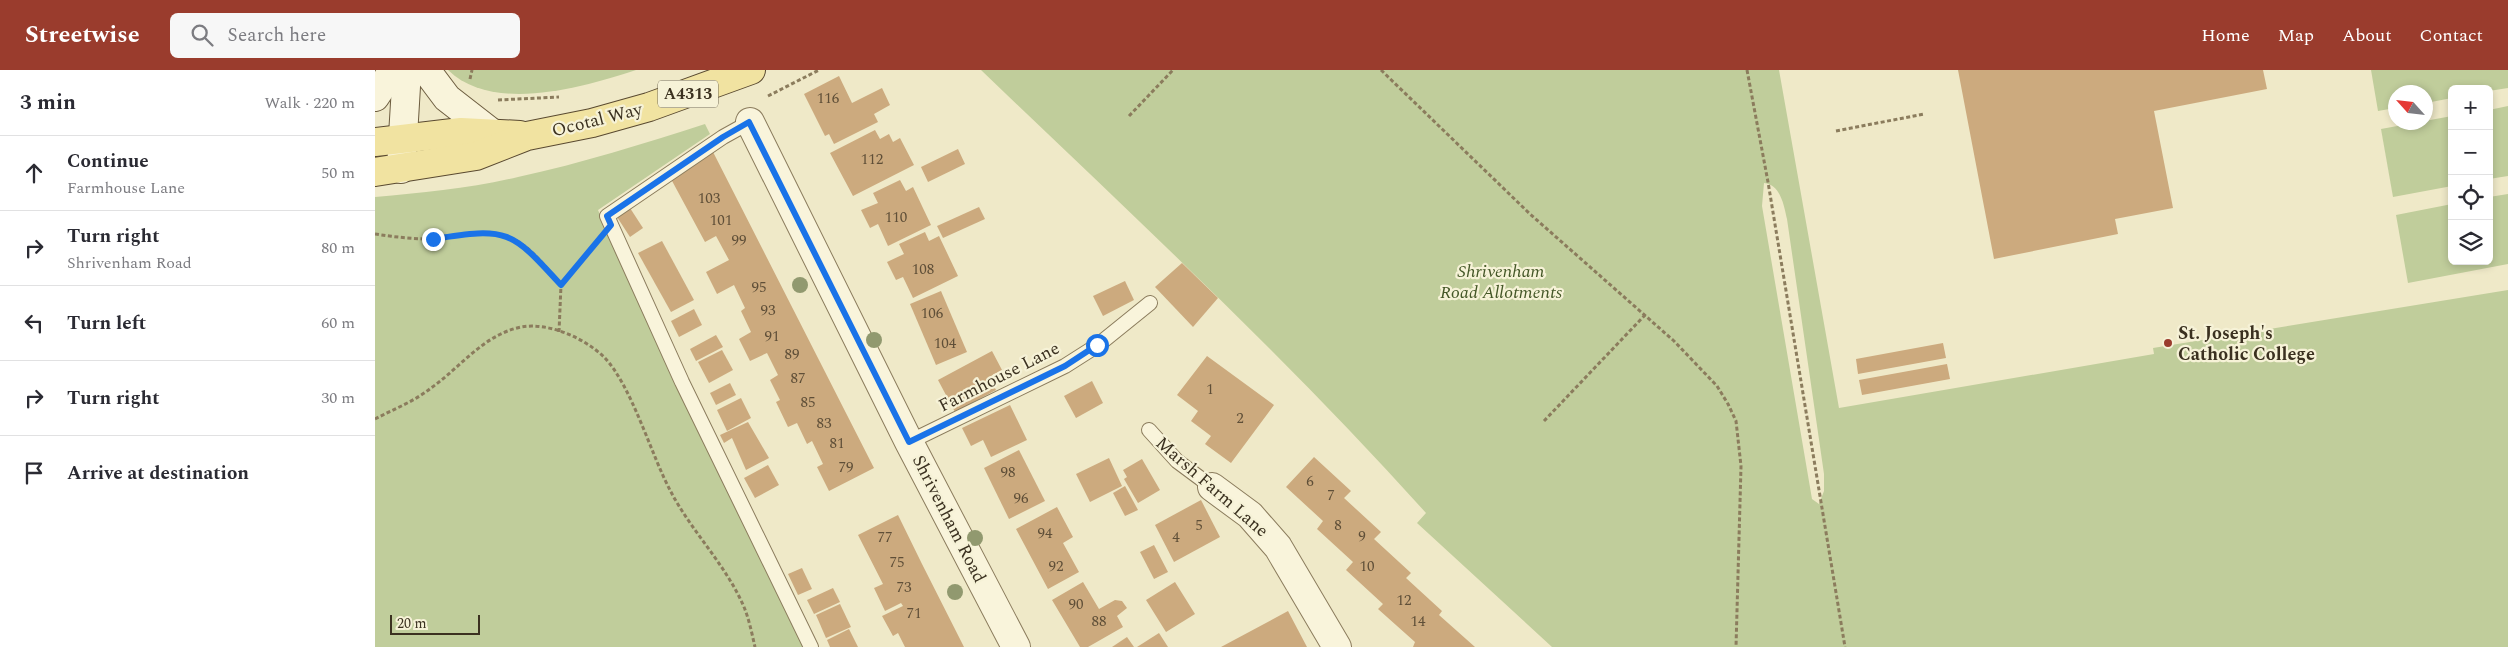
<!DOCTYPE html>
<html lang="en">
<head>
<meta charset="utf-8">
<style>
  :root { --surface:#fff; --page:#f7f7f7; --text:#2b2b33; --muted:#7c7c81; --line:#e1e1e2; --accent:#9a3c2d }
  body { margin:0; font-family:Spectral,serif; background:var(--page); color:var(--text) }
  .controls { position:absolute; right:15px; top:15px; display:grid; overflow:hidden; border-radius:8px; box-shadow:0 2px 8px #0003 }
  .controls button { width:45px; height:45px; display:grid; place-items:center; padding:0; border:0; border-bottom:1px solid var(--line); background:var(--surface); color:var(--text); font:25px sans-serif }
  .compass { position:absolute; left:2013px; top:15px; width:45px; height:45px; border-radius:50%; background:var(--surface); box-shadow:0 2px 8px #0003; rotate:297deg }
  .scale { position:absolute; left:15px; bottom:12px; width:90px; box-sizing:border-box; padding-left:5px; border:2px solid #3b3120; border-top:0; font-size:14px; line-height:18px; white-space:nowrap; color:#3b3120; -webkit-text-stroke:4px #f6f2d7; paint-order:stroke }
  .stop { position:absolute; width:15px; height:15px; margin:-11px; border:4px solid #1a73e8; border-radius:50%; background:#fff }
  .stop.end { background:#1a73e8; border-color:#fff; box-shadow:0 1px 5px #0008 }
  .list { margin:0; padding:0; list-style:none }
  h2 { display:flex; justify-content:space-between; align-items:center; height:65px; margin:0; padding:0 20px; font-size:21px }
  h2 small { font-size:16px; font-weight:400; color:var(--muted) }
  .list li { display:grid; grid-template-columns:32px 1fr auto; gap:15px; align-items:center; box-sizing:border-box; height:75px; padding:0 20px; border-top:1px solid var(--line) }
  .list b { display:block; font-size:19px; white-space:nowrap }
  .list p { margin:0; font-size:16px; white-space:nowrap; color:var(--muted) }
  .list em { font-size:16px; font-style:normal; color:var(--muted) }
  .icon { flex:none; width:28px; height:28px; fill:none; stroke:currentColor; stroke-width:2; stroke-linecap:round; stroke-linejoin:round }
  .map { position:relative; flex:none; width:2133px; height:577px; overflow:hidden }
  header { display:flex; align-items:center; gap:30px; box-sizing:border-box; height:70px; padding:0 25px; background:var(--accent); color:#fff }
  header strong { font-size:24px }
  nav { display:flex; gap:28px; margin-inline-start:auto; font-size:18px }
  .search { width:350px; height:45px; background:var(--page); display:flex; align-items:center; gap:12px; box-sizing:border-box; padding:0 18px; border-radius:8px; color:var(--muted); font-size:19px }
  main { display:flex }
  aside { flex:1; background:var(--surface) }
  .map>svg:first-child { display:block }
</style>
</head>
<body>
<header>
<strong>Streetwise</strong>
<div class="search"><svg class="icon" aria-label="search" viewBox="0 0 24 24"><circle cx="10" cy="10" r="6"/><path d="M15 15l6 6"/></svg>Search here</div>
<nav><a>Home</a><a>Map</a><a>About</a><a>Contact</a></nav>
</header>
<main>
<aside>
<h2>3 min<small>Walk · 220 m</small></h2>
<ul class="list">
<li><svg class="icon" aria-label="ahead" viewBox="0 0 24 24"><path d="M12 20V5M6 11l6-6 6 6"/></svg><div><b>Continue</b><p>Farmhouse Lane</p></div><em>50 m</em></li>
<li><svg class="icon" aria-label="right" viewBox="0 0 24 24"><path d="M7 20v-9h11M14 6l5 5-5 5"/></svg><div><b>Turn right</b><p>Shrivenham Road</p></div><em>80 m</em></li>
<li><svg class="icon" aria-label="left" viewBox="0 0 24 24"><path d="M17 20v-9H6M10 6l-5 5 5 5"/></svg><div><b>Turn left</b></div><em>60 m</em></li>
<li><svg class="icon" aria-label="right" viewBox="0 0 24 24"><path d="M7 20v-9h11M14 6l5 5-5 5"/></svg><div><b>Turn right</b></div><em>30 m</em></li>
<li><svg class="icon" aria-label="arrive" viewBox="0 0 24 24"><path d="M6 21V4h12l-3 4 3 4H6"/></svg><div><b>Arrive at destination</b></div></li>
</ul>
</aside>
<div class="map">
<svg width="2133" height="577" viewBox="0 0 2133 577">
  <rect width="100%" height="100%" fill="#efe9c8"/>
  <g fill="#c0cd9b" fill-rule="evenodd">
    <path d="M73 0H261C209 17 118 44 73 0Z"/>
    <path d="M606 0H1404L1464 338 1779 284 1778 278 2133 220V577H1177L1042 453 1051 443C911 287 757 145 606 0ZM1389 113C1406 115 1409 136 1412 149L1449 404V421L1444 434 1437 429 1387 136Z"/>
    <polygon points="1996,0 2133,0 2133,18 2114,21 2114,19 2077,19 2077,28 2051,33 2050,22 2020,22 2020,38 2003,41"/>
    <polygon points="2133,36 2133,106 2114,109 2114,40"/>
    <polygon points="2077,46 2077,116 2018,127 2006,59"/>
    <path d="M330 54 335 64 223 140 300 314 428 577H0V127C48 123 97 118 143 107 207 93 268 74 330 54Z"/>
    <polygon points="2133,124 2133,194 2033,213 2021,145 2077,134 2077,191 2114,191 2114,127"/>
  </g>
  <g fill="#ccaa7e">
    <polygon points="1583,0 1888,0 1892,19 1779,41 1798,138 1740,149 1743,164 1619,189"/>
    <polygon points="464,6 477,33 507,18 515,35 499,44 503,52 459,74 454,64 450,66 429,24"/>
    <polygon points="500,60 505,69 514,64 518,72 525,68 539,95 478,126 455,83"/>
    <polygon points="336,78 499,398 454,421 442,397 448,394 437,371 432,374 422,353 413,357 401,332 405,330 395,310 403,305 392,283 375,291 364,269 376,262 366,241 370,238 359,215 342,224 331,202 354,190 341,166 330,172 296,109"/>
    <polygon points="583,79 590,94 553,112 546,97"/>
    <polygon points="525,110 531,121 538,117 556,155 513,176 503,154 495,158 486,140 503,133 498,123"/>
    <polygon points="604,137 610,149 568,168 562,156"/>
    <polygon points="255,138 268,158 255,167 242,147"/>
    <polygon points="550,162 554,171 564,166 583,206 538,228 528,207 521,210 512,192 529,184 524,174"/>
    <polygon points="287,171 319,230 296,242 263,183"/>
    <polygon points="807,193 843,228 818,257 780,217"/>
    <polygon points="750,211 759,230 728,246 718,226"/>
    <polygon points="566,221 592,282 561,295 535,234"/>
    <polygon points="319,239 327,255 304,267 296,251"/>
    <polygon points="341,265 348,277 321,291 315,279"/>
    <polygon points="1568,273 1571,288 1483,304 1481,289"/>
    <polygon points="347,280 358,300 334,313 323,292"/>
    <polygon points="617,281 627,300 614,307 621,320 580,342 563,310"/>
    <polygon points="832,286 899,335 856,393 830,374 836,366 816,351 823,341 802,325"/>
    <polygon points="1572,294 1575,309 1487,325 1484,310"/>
    <polygon points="717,311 728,333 701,348 689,326"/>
    <polygon points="355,313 361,325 341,335 335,323"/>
    <polygon points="366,328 376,348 352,361 342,340"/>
    <polygon points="635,335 652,370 616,387 608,370 596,376 587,358"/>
    <polygon points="373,352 394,388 371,400 357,368 349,373 345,365"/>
    <polygon points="644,380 670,431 634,449 609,398"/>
    <polygon points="939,387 976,421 969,428 1006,462 999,469 1036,503 1031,508 1067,541 1064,545 1100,577 1038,577 1040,572 1003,539 1008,534 971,500 978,492 942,459 948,451 911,417"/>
    <polygon points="734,388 747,416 715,432 701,404"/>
    <polygon points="767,389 785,420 763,433 749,409 752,407 748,400"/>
    <polygon points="393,395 404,415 380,428 369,408"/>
    <polygon points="750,416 763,440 750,446 738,423"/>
    <polygon points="826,430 845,467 799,492 780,455"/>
    <polygon points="682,437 698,467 688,473 704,502 673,519 641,459"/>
    <polygon points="523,445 547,494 589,577 530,577 523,563 518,566 507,546 528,536 526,533 510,541 499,518 508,514 483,465"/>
    <polygon points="779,475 793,502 779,509 765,482"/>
    <polygon points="427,498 437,519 423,525 413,504"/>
    <polygon points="708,512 724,539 740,530 747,531 752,538 742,546 748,557 713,577 705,577 677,530"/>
    <polygon points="800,512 820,544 791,562 771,530"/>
    <polygon points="458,518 465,532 439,544 432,530"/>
    <polygon points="465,534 476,557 451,568 441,545"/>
    <polygon points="913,541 932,577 846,577 889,554"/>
    <polygon points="474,559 483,577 455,577 452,570"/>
    <polygon points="784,563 793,577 762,577"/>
    <polygon points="752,567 759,577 737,577"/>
  </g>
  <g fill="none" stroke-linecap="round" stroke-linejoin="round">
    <defs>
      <g id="lane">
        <polyline points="375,52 348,67 232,146 307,312 436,577"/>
        <polyline points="774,360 802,391 837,417"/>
        <polyline points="534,372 690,296 723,275 775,233"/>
      </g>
      <g id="street">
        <polyline points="375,52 534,372 641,577"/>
        <polyline points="837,417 875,445 903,477 962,577"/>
      </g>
      <g id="secondary">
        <polyline points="51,0 72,28 117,63"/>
        <polyline points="0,27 18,0"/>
        <polyline points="26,99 32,0"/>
      </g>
      <g id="primary">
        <polyline points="0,72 86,62 145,65"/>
        <polyline points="0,102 101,86 152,66 217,53 274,37 376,0"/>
      </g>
    </defs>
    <use href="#lane" stroke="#8b7c5d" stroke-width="16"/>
    <use href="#street" stroke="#8b7c5d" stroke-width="30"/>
    <use href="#secondary" stroke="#6d5d40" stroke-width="30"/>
    <use href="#primary" stroke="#594930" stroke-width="30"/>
    <g stroke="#8b7c5d" stroke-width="3" stroke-dasharray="4 2.5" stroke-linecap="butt">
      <polyline points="1006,0 1155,144 1299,271 1342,316 1353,334 1361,351 1366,396 1361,577"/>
      <polyline points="1372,0 1393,112 1470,577"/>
      <polyline points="95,9 97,0"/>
      <polyline points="393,26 444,0"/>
      <polyline points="123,30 184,27"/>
      <polyline points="754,46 798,0"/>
      <polyline points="1461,61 1549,44"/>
      <path d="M0 164C19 167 39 169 57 169 85 168 109 156 136 168 157 177 172 199 186 215"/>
      <polyline points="184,262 186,215 219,174"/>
      <path d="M0 349C19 339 40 331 56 318 86 297 108 265 146 257 174 252 209 268 229 287 257 316 276 385 296 422 317 462 351 495 369 537 374 549 377 564 380 577"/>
      <polyline points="1169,351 1270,245"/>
    </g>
    <use href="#lane" stroke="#f9f4db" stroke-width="14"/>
    <use href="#street" stroke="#f9f4db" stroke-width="28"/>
    <use href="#secondary" stroke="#f9f4db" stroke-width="28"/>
    <use href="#primary" stroke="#f1e3a1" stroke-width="28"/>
  </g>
  <g fill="#91996f">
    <circle cx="425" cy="215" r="8"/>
    <circle cx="499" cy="270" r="8"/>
    <circle cx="600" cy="468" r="8"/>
    <circle cx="580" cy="522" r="8"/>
  </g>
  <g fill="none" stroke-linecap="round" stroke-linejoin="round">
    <path stroke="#1a73e8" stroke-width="6" d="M58 169C133 157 136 160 186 215L236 155 232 146 348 67 374 52 534 372 690 296 722 275"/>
  </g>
  <circle fill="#9a3c2d" stroke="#f6f2d7" stroke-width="2" cx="1793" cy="273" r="5"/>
  <g text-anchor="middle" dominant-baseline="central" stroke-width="4.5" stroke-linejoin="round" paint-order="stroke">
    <g font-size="15" fill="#5f4f38">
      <text x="453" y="28">116</text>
      <text x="497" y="89">112</text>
      <text x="334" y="128">103</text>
      <text x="521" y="147">110</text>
      <text x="346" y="150">101</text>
      <text x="364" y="170">99</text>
      <text x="548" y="199">108</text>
      <text x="384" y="217">95</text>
      <text x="393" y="240">93</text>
      <text x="557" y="243">106</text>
      <text x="397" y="266">91</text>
      <text x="570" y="273">104</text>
      <text x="417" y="284">89</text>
      <text x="423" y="308">87</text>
      <text x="835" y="319">1</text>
      <text x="433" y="332">85</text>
      <text x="865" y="348">2</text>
      <text x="449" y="353">83</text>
      <text x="462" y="373">81</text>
      <text x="471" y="397">79</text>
      <text x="633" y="402">98</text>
      <text x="935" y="411">6</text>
      <text x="956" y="425">7</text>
      <text x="646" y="428">96</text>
      <text x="824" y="455">5</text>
      <text x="963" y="455">8</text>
      <text x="670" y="463">94</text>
      <text x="987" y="466">9</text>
      <text x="510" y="467">77</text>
      <text x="801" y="467">4</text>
      <text x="522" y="492">75</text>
      <text x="681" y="496">92</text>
      <text x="992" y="496">10</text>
      <text x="529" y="517">73</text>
      <text x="1029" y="530">12</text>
      <text x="701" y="534">90</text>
      <text x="539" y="543">71</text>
      <text x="724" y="551">88</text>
      <text x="1043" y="551">14</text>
    </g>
    <rect fill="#f6f2d7" stroke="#736b57" stroke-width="1" x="283" y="10.5" width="60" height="27" rx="4"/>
    <g font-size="16" font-weight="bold" fill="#3b3120">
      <text x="313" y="24">A4313</text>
    </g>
    <g font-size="18" fill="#3b3120" stroke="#f6f2d7">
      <text transform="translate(222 50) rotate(-14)">Ocotal Way</text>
      <text transform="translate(624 307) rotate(-27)">Farmhouse Lane</text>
      <text transform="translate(837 417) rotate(41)">Marsh Farm Lane</text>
      <text transform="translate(574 449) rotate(63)">Shrivenham Road</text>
    </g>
    <g font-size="18" font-style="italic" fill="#445727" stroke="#f6f2d7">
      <text x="1126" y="201">Shrivenham<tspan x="1126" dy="21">Road Allotments</tspan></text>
    </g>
    <g font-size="18" font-weight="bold" fill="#3b3120" stroke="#f6f2d7" text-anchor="start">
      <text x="1803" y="263">St. Joseph's<tspan x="1803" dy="21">Catholic College</tspan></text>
    </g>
  </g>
</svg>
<div class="controls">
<button>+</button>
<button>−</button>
<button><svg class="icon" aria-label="locate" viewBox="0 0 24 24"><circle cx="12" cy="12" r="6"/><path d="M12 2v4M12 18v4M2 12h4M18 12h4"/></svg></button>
<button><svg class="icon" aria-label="layers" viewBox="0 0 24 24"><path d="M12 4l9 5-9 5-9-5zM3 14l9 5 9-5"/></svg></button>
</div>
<svg class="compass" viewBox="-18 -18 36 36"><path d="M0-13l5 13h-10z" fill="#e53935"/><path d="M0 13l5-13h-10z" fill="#7c7c81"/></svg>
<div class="scale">20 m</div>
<div class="stop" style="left:722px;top:275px"></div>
<div class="stop end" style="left:58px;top:169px"></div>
</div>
</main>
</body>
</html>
